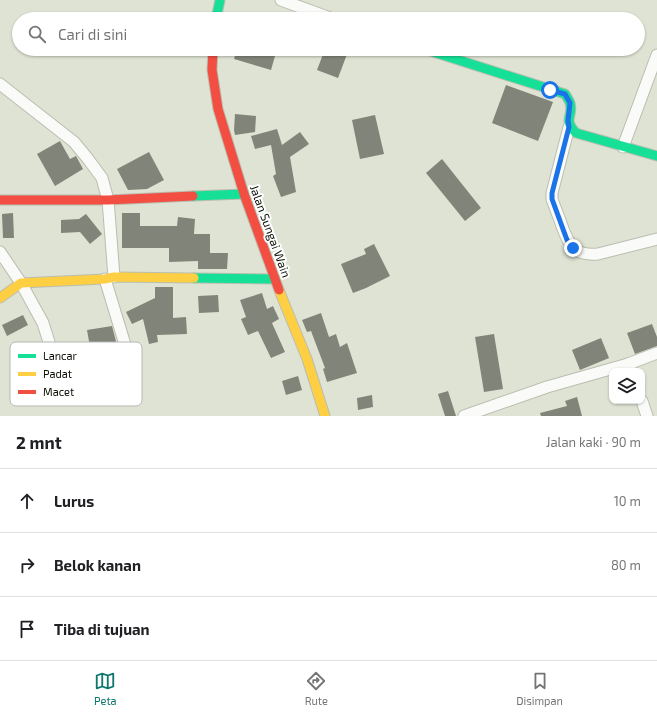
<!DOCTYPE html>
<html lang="id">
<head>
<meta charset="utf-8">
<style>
  :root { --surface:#fff; --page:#f6f6f6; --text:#202124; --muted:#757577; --line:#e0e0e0; --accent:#0f766e }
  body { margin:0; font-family:"Exo 2",sans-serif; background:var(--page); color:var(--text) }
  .controls { position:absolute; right:12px; bottom:12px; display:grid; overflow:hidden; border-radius:8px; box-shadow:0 1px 3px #0004 }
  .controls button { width:36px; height:36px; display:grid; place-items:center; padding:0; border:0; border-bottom:1px solid var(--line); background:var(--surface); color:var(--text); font:20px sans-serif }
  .stop { position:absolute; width:12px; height:12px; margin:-9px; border:3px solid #1a73e8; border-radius:50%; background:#fff }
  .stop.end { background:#1a73e8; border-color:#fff; box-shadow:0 1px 4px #0008 }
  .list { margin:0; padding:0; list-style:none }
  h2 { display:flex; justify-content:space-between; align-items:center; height:52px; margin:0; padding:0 16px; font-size:17px }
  h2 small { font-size:13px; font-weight:400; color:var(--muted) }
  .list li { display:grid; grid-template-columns:26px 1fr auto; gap:12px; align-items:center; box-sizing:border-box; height:64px; padding:0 16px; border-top:1px solid var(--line) }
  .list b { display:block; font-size:15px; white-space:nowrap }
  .list em { font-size:13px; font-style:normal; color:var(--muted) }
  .icon { flex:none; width:22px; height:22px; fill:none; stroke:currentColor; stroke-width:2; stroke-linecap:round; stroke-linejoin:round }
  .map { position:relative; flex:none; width:657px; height:416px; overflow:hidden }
  .search { position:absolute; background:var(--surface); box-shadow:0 1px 3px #0004; left:12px; right:12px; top:12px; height:44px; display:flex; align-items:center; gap:10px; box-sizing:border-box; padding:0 14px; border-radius:22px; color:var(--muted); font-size:15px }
  .sheet { height:244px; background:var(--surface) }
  nav { display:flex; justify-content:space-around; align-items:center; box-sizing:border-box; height:56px; border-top:1px solid var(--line); background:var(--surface); font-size:11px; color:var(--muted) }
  nav a { display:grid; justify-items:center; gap:2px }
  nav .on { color:var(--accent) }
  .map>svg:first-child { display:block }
</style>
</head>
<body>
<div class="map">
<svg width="657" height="416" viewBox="0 0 657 416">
  <rect width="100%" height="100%" fill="#dee3d3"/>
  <g fill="#818579">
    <polygon points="237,49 249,49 275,56 271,70 234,59"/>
    <polygon points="325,49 349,49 338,78 317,70"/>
    <polygon points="506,85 553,102 538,141 492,123"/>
    <polygon points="235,114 256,116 255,132 235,135 234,130"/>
    <polygon points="375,115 384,154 360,159 352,120"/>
    <polygon points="277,129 282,145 300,132 309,144 290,157 296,192 281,197 273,176 276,174 271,145 255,149 251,136"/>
    <polygon points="60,141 70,159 76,156 83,169 55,186 37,154"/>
    <polygon points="149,152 164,180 147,189 128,190 117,169"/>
    <polygon points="442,159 481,208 465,221 426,173"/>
    <polygon points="13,213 14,238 3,238 2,214"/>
    <polygon points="122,213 140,213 140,226 177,226 178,217 195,219 194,234 210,234 210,253 228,253 227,269 198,269 198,261 169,262 169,248 122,248"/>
    <polygon points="86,214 102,234 90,244 80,232 61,233 61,220 79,219"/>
    <polygon points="374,244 390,276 366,288 353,293 341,264 366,254 364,249"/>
    <polygon points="155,287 173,287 173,318 186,317 187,334 157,335 158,342 149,344 143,319 132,324 126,312 155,298"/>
    <polygon points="262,293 267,309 273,306 279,319 272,323 285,352 271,358 258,331 248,335 241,319 246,317 240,300"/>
    <polygon points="218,295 219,312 199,313 198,296"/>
    <polygon points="321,313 329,337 336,334 340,347 347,343 357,373 327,382 323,369 325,368 311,331 307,332 302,320"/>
    <polygon points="23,315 28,325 7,336 2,325"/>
    <polygon points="652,324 657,337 657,346 635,354 627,333"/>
    <polygon points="112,326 119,353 96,355 99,366 84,370 82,362 63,366 60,354 90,347 87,330"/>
    <polygon points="494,334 503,389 484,392 475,337"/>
    <polygon points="601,338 609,358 580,370 572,350"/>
    <polygon points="298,376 302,390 286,395 282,381"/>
    <polygon points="448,391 456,416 445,416 438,394"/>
    <polygon points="372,395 373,407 358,410 357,398"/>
    <polygon points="577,397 582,416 541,416 540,413 567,406 565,401"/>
  </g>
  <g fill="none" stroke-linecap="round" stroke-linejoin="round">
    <defs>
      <g id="street">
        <polyline points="281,0 333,19"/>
        <polyline points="0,84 74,142 88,159 102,178 108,200 114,277"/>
        <path d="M569 127 552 193V199C555 208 559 217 562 226 569 246 575 256 598 254L657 239"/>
        <polyline points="623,147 657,55"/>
        <polyline points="0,252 21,283 43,323 54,358"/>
        <polyline points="105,279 130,361"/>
        <polyline points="628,364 657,353"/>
        <polyline points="642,401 647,416"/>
        <polyline points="464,416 547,387 628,364 631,371"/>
      </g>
      <g id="fast">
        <polyline points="216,19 220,0"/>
        <path d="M424 49 565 94C567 97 569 100 570 103 574 117 562 118 576 133L657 156"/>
        <polyline points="193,196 244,194"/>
        <polyline points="194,278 275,279"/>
      </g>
      <g id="slow">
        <polyline points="279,290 307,359 325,416"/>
        <polyline points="0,298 21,283 105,279 114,277 194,278"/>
      </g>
      <g id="jam">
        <polyline points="213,49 212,70 218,109 244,194 279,290"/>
        <polyline points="0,200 108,200 193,196"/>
      </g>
    </defs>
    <use href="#street" stroke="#babeb1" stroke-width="13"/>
    <use href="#fast" stroke="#babeb1" stroke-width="11"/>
    <use href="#slow" stroke="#babeb1" stroke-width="11"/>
    <use href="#jam" stroke="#babeb1" stroke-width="11"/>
    <use href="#street" stroke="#fafbf8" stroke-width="11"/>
    <use href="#fast" stroke="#16e098" stroke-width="9"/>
    <use href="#slow" stroke="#ffcf43" stroke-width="9"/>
    <use href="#jam" stroke="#f24e42" stroke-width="9"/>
  </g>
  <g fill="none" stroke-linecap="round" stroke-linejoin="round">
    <polyline stroke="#1a73e8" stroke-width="5" points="550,90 565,94 570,103 568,121 569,127 552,193 552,199 567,240 573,248"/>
  </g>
  <g text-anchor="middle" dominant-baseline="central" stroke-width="4" stroke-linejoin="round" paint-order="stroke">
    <g font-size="12" fill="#0d1006" stroke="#fff">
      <text transform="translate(271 231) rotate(70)">Jalan Sungai Wain</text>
    </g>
  </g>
  <rect x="10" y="342" width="132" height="64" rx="6" fill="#fff" stroke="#b6b7b4" stroke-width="1"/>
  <rect x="18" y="354" width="18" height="4" fill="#16e098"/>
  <rect x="18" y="372" width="18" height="4" fill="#ffcf43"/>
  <rect x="18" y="390" width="18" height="4" fill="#f24e42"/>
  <g font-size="11" fill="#0d1006">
    <text x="43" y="360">Lancar</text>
    <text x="43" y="378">Padat</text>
    <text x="43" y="396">Macet</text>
  </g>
</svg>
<div class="controls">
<button><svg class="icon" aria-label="layers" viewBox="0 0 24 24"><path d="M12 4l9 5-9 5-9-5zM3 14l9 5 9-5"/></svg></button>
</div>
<div class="stop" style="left:550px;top:90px"></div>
<div class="stop end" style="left:573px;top:248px"></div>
<div class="search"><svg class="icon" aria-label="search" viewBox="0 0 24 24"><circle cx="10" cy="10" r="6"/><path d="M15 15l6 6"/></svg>Cari di sini</div>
</div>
<section class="sheet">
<h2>2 mnt<small>Jalan kaki · 90 m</small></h2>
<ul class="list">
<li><svg class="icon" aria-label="ahead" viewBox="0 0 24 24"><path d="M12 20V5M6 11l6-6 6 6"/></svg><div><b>Lurus</b></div><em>10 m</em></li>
<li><svg class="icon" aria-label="right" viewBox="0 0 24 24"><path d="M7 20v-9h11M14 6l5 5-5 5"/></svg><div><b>Belok kanan</b></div><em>80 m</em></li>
<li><svg class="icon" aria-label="arrive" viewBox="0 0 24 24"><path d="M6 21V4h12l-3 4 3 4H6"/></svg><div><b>Tiba di tujuan</b></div></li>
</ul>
</section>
<nav>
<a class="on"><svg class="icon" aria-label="map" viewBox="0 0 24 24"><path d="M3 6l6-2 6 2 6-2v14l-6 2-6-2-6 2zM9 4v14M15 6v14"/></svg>Peta</a>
<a><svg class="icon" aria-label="directions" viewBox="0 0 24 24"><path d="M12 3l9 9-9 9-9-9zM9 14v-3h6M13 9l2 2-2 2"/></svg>Rute</a>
<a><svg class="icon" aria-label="saved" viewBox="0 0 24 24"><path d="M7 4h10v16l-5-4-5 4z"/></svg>Disimpan</a>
</nav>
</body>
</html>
